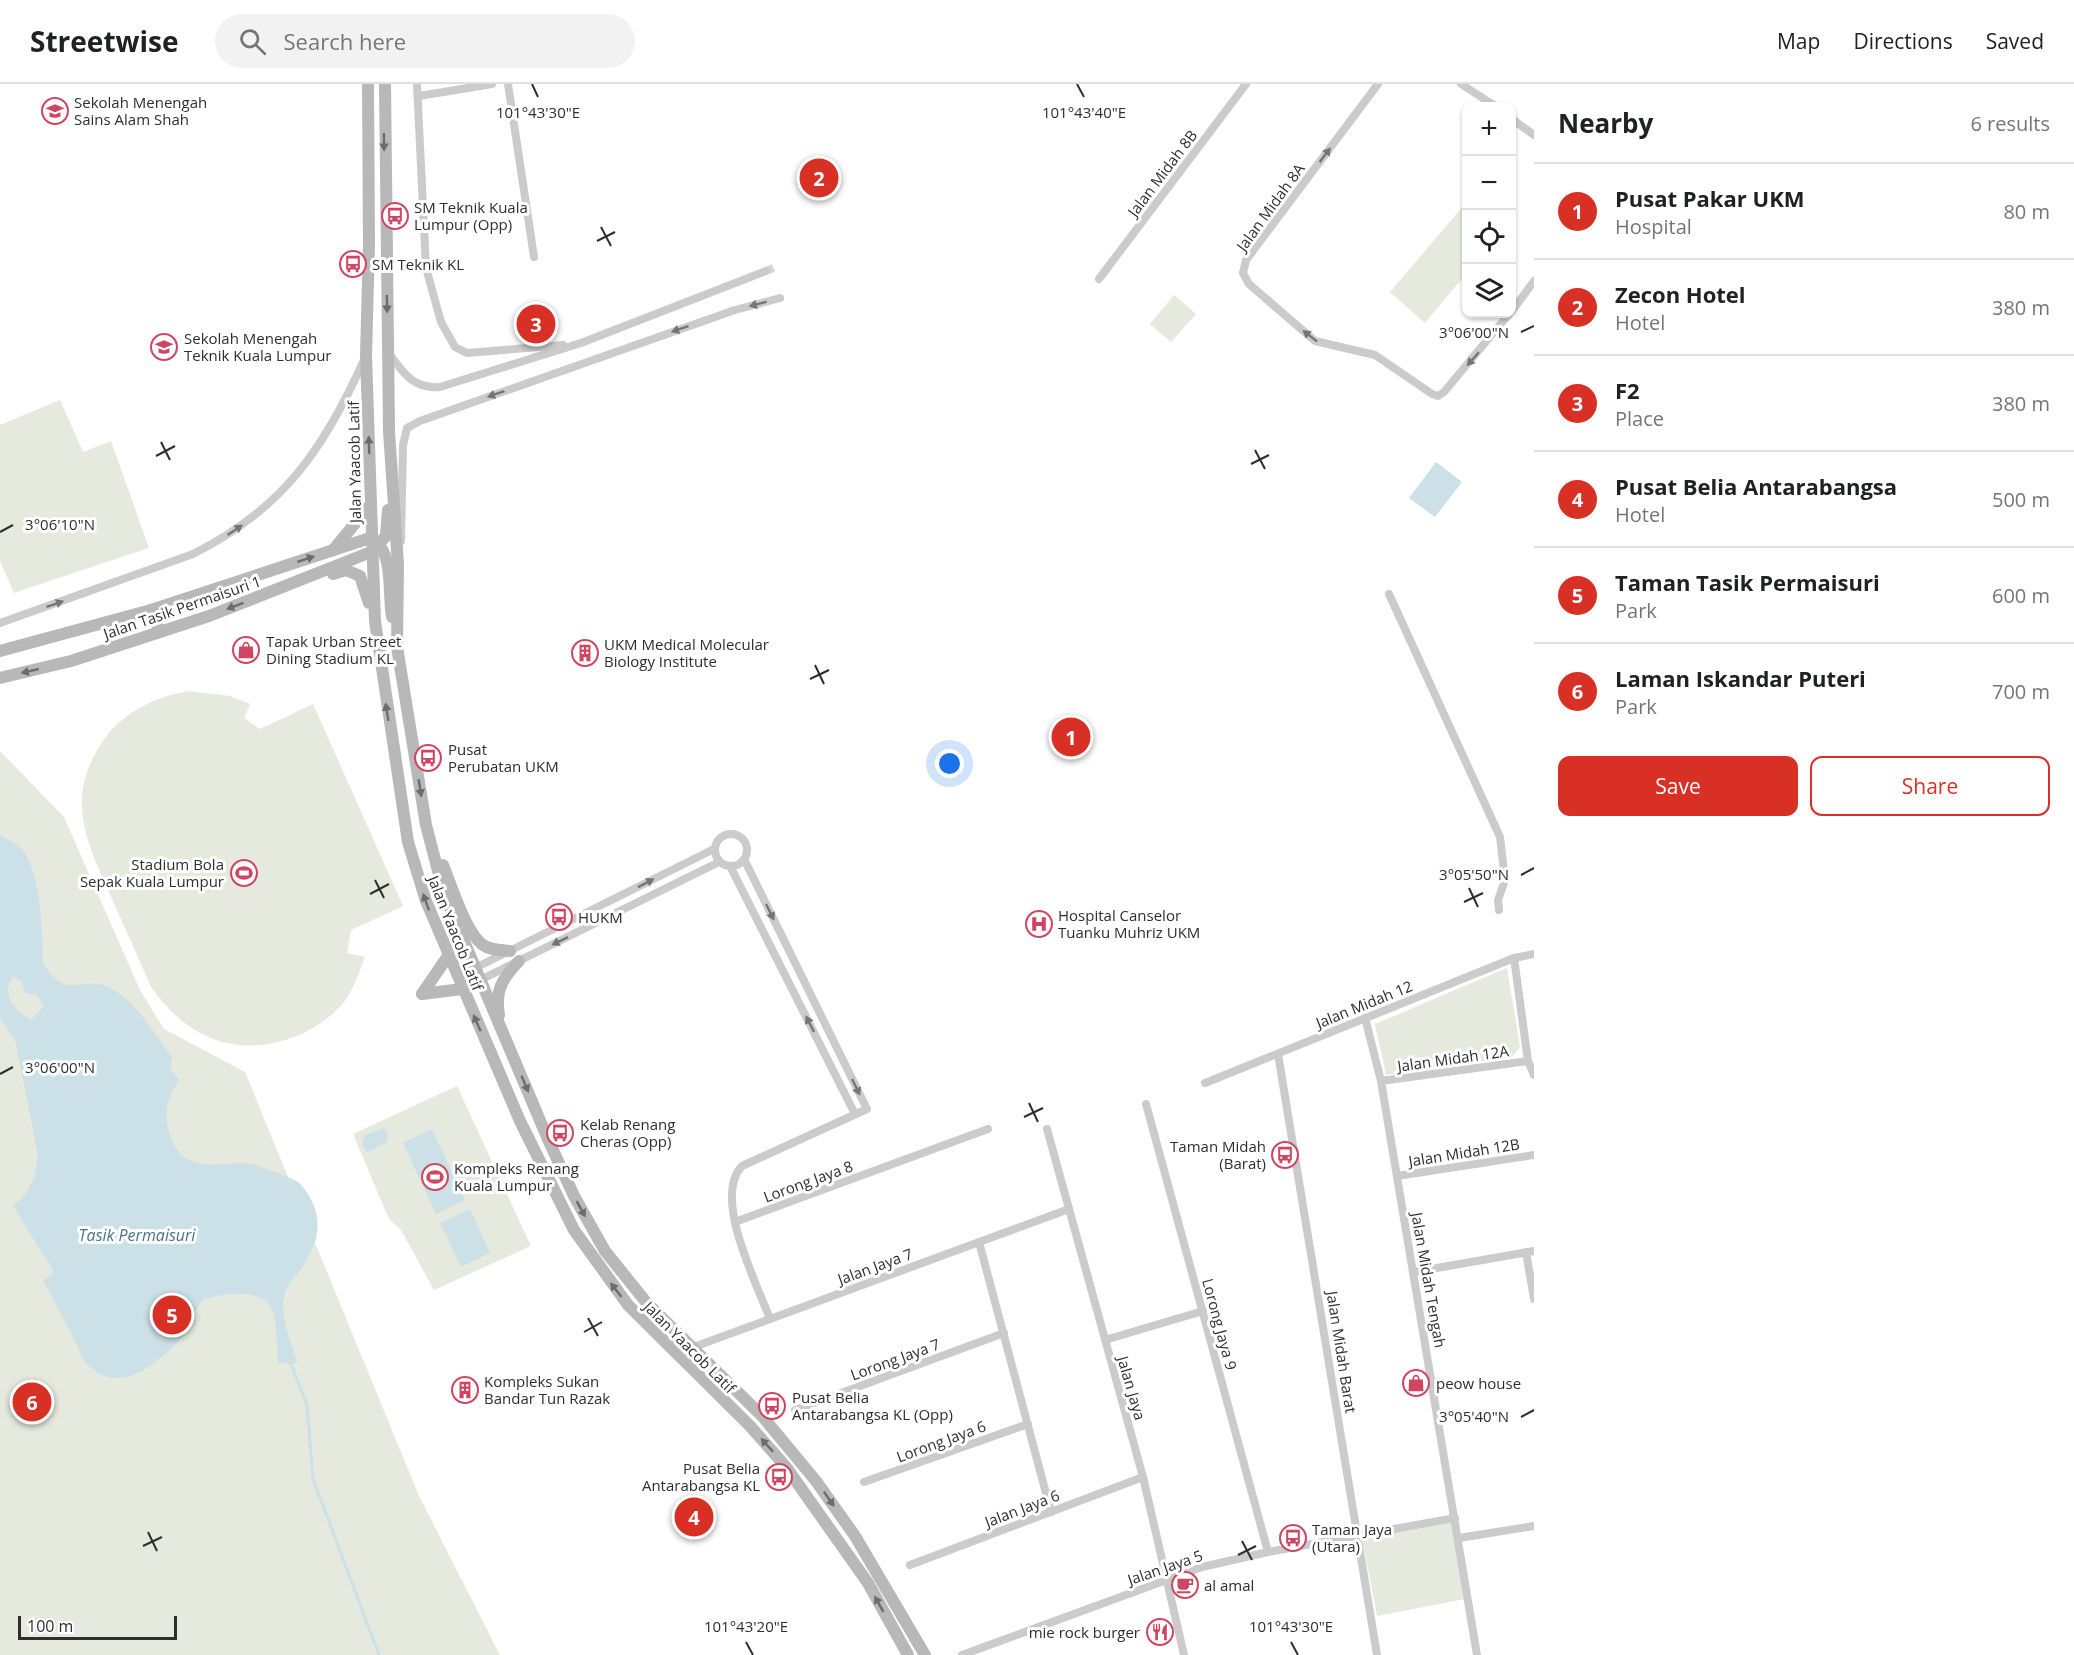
<!DOCTYPE html>
<html lang="en">
<head>
<meta charset="utf-8">
<style>
  :root { --surface:#fff; --page:#f2f2f2; --text:#202124; --muted:#757577; --line:#e0e0e0; --accent:#d93025 }
  body { margin:0; font-family:"Open Sans",sans-serif; background:var(--page); color:var(--text) }
  .controls { position:absolute; right:18px; top:18px; display:grid; overflow:hidden; border-radius:12px; box-shadow:0 2px 4px #0004 }
  .controls button { width:54px; height:54px; display:grid; place-items:center; padding:0; border:0; border-bottom:2px solid var(--line); background:var(--surface); color:var(--text); font:30px sans-serif }
  .scale { position:absolute; left:18px; bottom:15px; width:159px; box-sizing:border-box; padding-left:6px; border:3px solid #2e2e2e; border-top:0; font-size:16px; line-height:21px; white-space:nowrap; color:#2e2e2e; -webkit-text-stroke:4px #fff; paint-order:stroke }
  .you { position:absolute; left:950px; top:680px; width:21px; height:21px; margin:-15px; border:4px solid #fff; border-radius:50%; background:#1a73e8; box-shadow:0 0 0 9px #1a73e833 }
  .badge { display:grid; place-items:center; width:39px; height:39px; border-radius:50%; background:var(--accent); color:#fff; font-size:20px; font-weight:700 }
  .pin { position:absolute; translate:-50% -50%; border:3px solid #fff; box-shadow:0 2px 6px #0006 }
  .list { margin:0; padding:0; list-style:none }
  h2 { display:flex; justify-content:space-between; align-items:center; height:78px; margin:0; padding:0 24px; font-size:26px }
  h2 small { font-size:20px; font-weight:400; color:var(--muted) }
  .list li { display:grid; grid-template-columns:39px 1fr auto; gap:18px; align-items:center; box-sizing:border-box; height:96px; padding:0 24px; border-top:2px solid var(--line) }
  .list b { display:block; font-size:22px; white-space:nowrap }
  .list p { margin:0; font-size:20px; white-space:nowrap; color:var(--muted) }
  .list em { font-size:20px; font-style:normal; color:var(--muted) }
  .actions { display:flex; gap:12px; padding:18px 24px }
  .actions a { flex:1; padding:14px 0; border:2px solid var(--accent); border-radius:12px; text-align:center; font-size:21px; color:var(--accent) }
  .actions .main { background:var(--accent); color:#fff }
  .icon { flex:none; width:33px; height:33px; fill:none; stroke:currentColor; stroke-width:2; stroke-linecap:round; stroke-linejoin:round }
  .map { position:relative; flex:none; width:1534px; height:1571px; overflow:hidden }
  header { display:flex; align-items:center; gap:36px; box-sizing:border-box; height:84px; padding:0 30px; background:var(--surface); border-bottom:2px solid var(--line) }
  header strong { font-size:28px }
  nav { display:flex; gap:33px; margin-inline-start:auto; font-size:21px }
  .search { width:420px; height:54px; background:var(--page); display:flex; align-items:center; gap:15px; box-sizing:border-box; padding:0 21px; border-radius:33px; color:var(--muted); font-size:22px }
  main { display:flex }
  aside { flex:1; background:var(--surface) }
  .map>svg:first-child { display:block }
</style>
</head>
<body>
<header>
<strong>Streetwise</strong>
<div class="search"><svg class="icon" aria-label="search" viewBox="0 0 24 24"><circle cx="10" cy="10" r="6"/><path d="M15 15l6 6"/></svg>Search here</div>
<nav><a>Map</a><a>Directions</a><a>Saved</a></nav>
</header>
<main>
<div class="map">
<svg width="1534" height="1571" viewBox="0 0 1534 1571">
  <rect width="100%" height="100%" fill="#fff"/>
  <g fill="#e6eade">
    <polygon points="1466,119 1466,190 1425,239 1390,208"/>
    <polygon points="1174,211 1196,230 1171,258 1150,240"/>
    <polygon points="60,316 83,368 111,357 149,464 14,509 0,477 0,341"/>
    <path d="M188 607 230 612 250 620 244 634 260 645 313 620 403 822 351 846 347 869 365 873C359 889 354 905 343 919 330 934 313 946 294 953 235 975 186 953 151 903 138 873 125 844 112 815 88 760 64 717 101 660 121 629 152 614 188 607Z"/>
    <polygon points="0,667 64,733 140,906 164,945 245,988 419,1412 500,1571 0,1571"/>
    <polygon points="1507,884 1520,963 1512,973 1386,991 1375,940"/>
    <polygon points="457,1002 531,1162 434,1206 401,1146 389,1135 353,1050"/>
    <polygon points="1451,1439 1465,1515 1377,1532 1362,1455"/>
  </g>
  <g fill="#cce0e7" fill-rule="evenodd">
    <polygon points="1436,378 1462,398 1435,433 1409,414"/>
    <path d="M0 751C9 756 17 759 23 767 42 791 42 848 43 878 67 920 83 889 110 904 137 918 154 949 172 973L170 984 179 996C168 1013 163 1028 169 1048 179 1083 205 1083 234 1079 249 1077 269 1085 282 1091 289 1094 298 1096 302 1102 325 1131 321 1156 301 1185 295 1193 287 1201 284 1212 280 1233 291 1257 297 1278L291 1280 278 1278C277 1263 277 1246 274 1231 267 1202 224 1208 203 1216L194 1229 196 1239C169 1267 125 1320 86 1279 81 1274 79 1265 76 1259 65 1238 54 1217 43 1197L54 1188 13 1122 25 1111 34 1094 38 1072 15 955 0 934ZM13 893 21 897 26 910H35L44 922 31 936C15 927 0 910 13 893Z"/>
    <polygon points="384,1044 388,1052 386,1059 367,1068 362,1060 364,1052"/>
    <polygon points="432,1045 465,1116 436,1130 403,1059"/>
    <polygon points="470,1125 490,1169 461,1183 440,1139"/>
  </g>
  <g fill="none" stroke-linecap="round" stroke-linejoin="round">
    <polyline stroke="#cce0e7" stroke-width="3" points="291,1280 307,1321 313,1395 379,1571"/>
    <polyline stroke="#d5d5d5" stroke-width="8" stroke-dasharray="8 4" stroke-linecap="butt" points="766,187 776,183"/>
    <g stroke="#cbcbcb" stroke-width="8">
      <polyline points="417,0 426,184 441,238 455,263 467,269 563,261"/>
      <polyline points="508,0 534,173"/>
      <polyline points="1378,0 1246,176 1243,189 1249,200 1315,257 1375,271 1432,310 1438,312 1444,308 1509,230"/>
      <polyline points="1461,0 1495,22"/>
      <polyline points="419,12 492,0"/>
      <polyline points="1512,35 1534,51"/>
      <polyline points="1099,195 1246,0"/>
      <polyline points="1512,227 1534,197"/>
      <path d="M388 268C403 289 413 305 440 303L581 259 766 187"/>
      <polyline points="401,457 403,361 407,344 420,337 735,226 780,214"/>
      <polyline points="1389,510 1500,753 1505,796 1498,816 1499,826"/>
      <path d="M0 539 193 470C283 425 324 365 364 276"/>
      <circle cx="731" cy="766" r="16"/>
      <path d="M744 775 867 1025 742 1082C712 1113 757 1200 770 1235"/>
      <polyline points="730,782 855,1030"/>
      <polyline points="1514,874 1528,977 1534,991"/>
      <polyline points="457,893 714,765"/>
      <polyline points="462,905 719,778"/>
      <polyline points="1365,934 1381,997 1477,1571"/>
      <polyline points="1278,970 1377,1571"/>
      <polyline points="1381,997 1528,977"/>
      <polyline points="1205,999 1514,874 1534,870"/>
      <polyline points="1146,1020 1268,1468"/>
      <polyline points="1047,1045 1143,1393 1184,1571"/>
      <polyline points="1397,1092 1534,1071"/>
      <polyline points="735,1138 988,1045"/>
      <polyline points="979,1158 1051,1428"/>
      <polyline points="1526,1168 1534,1215"/>
      <polyline points="1414,1188 1534,1167"/>
      <polyline points="1105,1256 1203,1227"/>
      <polyline points="691,1264 1069,1125"/>
      <polyline points="795,1326 1004,1249"/>
      <polyline points="864,1398 1028,1340"/>
      <polyline points="1459,1454 1534,1442"/>
      <polyline points="910,1481 1143,1393"/>
      <polyline points="962,1571 1202,1483 1268,1468 1455,1434"/>
    </g>
    <g stroke="#b8b8b8" stroke-width="12">
      <polyline points="368,0 369,160 366,272 375,537 408,758 426,817 520,1037 574,1146 628,1221 750,1342 786,1383 868,1499 908,1571"/>
      <polyline points="385,0 389,347 398,481 397,563 426,741 444,810 547,1053 574,1112 605,1167 646,1218 763,1333 816,1397 855,1452 925,1571"/>
      <path d="M374 456C394 469 388 512 392 533"/>
      <polyline points="334,465 371,420"/>
      <polyline points="333,490 346,486 360,492 369,519"/>
      <polyline points="151,526 160,548"/>
      <polyline points="0,567 151,526 370,454"/>
      <polyline points="0,594 71,577 209,532 371,468 386,452 388,426"/>
      <path d="M443 781C451 801 466 849 483 861 490 866 501 866 510 867"/>
      <polyline points="422,910 448,872"/>
      <polyline points="422,910 462,905"/>
      <path d="M499 931C495 906 502 895 519 877"/>
    </g>
  </g>
  <defs><path id="oneway-solid" d="M-6-.8H1V-3.2L6.5 0L1 3.2V.8H-6Z" transform="scale(1.5)"/></defs>
  <g fill="#6c6c6c">
    <use href="#oneway-solid" transform="translate(384 58) rotate(89)"/>
    <use href="#oneway-solid" transform="translate(387 220) rotate(89)"/>
    <use href="#oneway-solid" transform="translate(369 361) rotate(-92)"/>
    <use href="#oneway-solid" transform="translate(306 475) rotate(-18)"/>
    <use href="#oneway-solid" transform="translate(235 522) rotate(159)"/>
    <use href="#oneway-solid" transform="translate(30 587) rotate(167)"/>
    <use href="#oneway-solid" transform="translate(387 628) rotate(-99)"/>
    <use href="#oneway-solid" transform="translate(420 704) rotate(81)"/>
    <use href="#oneway-solid" transform="translate(426 818) rotate(-110)"/>
    <use href="#oneway-solid" transform="translate(477 939) rotate(-114)"/>
    <use href="#oneway-solid" transform="translate(525 1000) rotate(67)"/>
    <use href="#oneway-solid" transform="translate(581 1125) rotate(61)"/>
    <use href="#oneway-solid" transform="translate(616 1206) rotate(-128)"/>
    <use href="#oneway-solid" transform="translate(767 1361) rotate(-132)"/>
    <use href="#oneway-solid" transform="translate(829 1415) rotate(55)"/>
    <use href="#oneway-solid" transform="translate(879 1520) rotate(-119)"/>
  </g>
  <g fill="#757575">
    <use href="#oneway-solid" transform="translate(1325 71) rotate(-53)"/>
    <use href="#oneway-solid" transform="translate(758 220) rotate(165)"/>
    <use href="#oneway-solid" transform="translate(680 245) rotate(161)"/>
    <use href="#oneway-solid" transform="translate(1310 252) rotate(-142)"/>
    <use href="#oneway-solid" transform="translate(1473 275) rotate(131)"/>
    <use href="#oneway-solid" transform="translate(496 310) rotate(161)"/>
    <use href="#oneway-solid" transform="translate(235 446) rotate(-34)"/>
    <use href="#oneway-solid" transform="translate(55 520) rotate(-19)"/>
    <use href="#oneway-solid" transform="translate(646 799) rotate(-27)"/>
    <use href="#oneway-solid" transform="translate(770 828) rotate(64)"/>
    <use href="#oneway-solid" transform="translate(560 857) rotate(154)"/>
    <use href="#oneway-solid" transform="translate(810 940) rotate(-117)"/>
    <use href="#oneway-solid" transform="translate(856 1003) rotate(64)"/>
  </g>
  <path fill="none" stroke="#2e2e2e" stroke-width="2" d="M532 0 538 13M1077 0 1084 13M601 143 611 162M597 157 615 148M1521 248 1534 242M161 358 170 376M1255 366 1265 385M156 372 175 362M1251 380 1269 371M0 448 13 441M815 581 824 600M810 595 829 586M1521 791 1534 784M375 796 384 814M1469 804 1478 823M370 810 389 800M1464 818 1483 809M0 990 13 983M1029 1019 1038 1038M1024 1033 1043 1024M588 1234 598 1252M584 1248 602 1238M1521 1333 1534 1326M148 1448 157 1467M1242 1457 1252 1476M143 1462 162 1453M1238 1471 1256 1462M746 1558 753 1571M1291 1558 1298 1571"/>
  <defs>
    <symbol id="school-ring" viewBox="-11 -11 22 22"><circle r="9.5" fill="#fff" stroke="#cf4663" stroke-width="1.5"/><path d="M0-5L7-2L0 1L-7-2ZM-4 1L0 2.5L4 1V4Q0 6-4 4Z" fill="#cf4663"/></symbol>
    <symbol id="bus-ring" viewBox="-11 -11 22 22"><circle r="9.5" fill="#fff" stroke="#cf4663" stroke-width="1.5"/><path d="M-5-6H5V4H4V6H2V4H-2V6H-4V4H-5ZM-3.5-4V0h7V-4ZM-3.5 1.2v1.5H-2V1.2ZM2 1.2v1.5H3.5V1.2Z" fill="#cf4663"/></symbol>
    <symbol id="shop-ring" viewBox="-11 -11 22 22"><circle r="9.5" fill="#fff" stroke="#cf4663" stroke-width="1.5"/><path d="M-5-2.5h2.3a2.7 3.5 0 0 1 5.4 0H5L5.5 6h-11ZM-1.5-2.5h3a1.5 2.3 0 0 0-3 0Z" fill="#cf4663"/></symbol>
    <symbol id="building-ring" viewBox="-11 -11 22 22"><circle r="9.5" fill="#fff" stroke="#cf4663" stroke-width="1.5"/><path d="M-4-6H4V6H1V3H-1V6H-4ZM-2.5-4.3h1.7v1.8h-1.7ZM.8-4.3h1.7v1.8H.8ZM-2.5-1h1.7V.8h-1.7ZM.8-1h1.7V.8H.8Z" fill="#cf4663"/></symbol>
    <symbol id="stadium-ring" viewBox="-11 -11 22 22"><circle r="9.5" fill="#fff" stroke="#cf4663" stroke-width="1.5"/><path d="M0-5a6.5 5 0 1 0 0 10a6.5 5 0 1 0 0-10ZM-3.5-1.8h7v3.6h-7Z" fill="#cf4663"/></symbol>
    <symbol id="hospital-ring" viewBox="-11 -11 22 22"><circle r="9.5" fill="#fff" stroke="#cf4663" stroke-width="1.5"/><path d="M-5-5h3v3.5h4V-5h3V5h-3V1.5h-4V5h-3Z" fill="#cf4663"/></symbol>
    <symbol id="cafe-ring" viewBox="-11 -11 22 22"><circle r="9.5" fill="#fff" stroke="#cf4663" stroke-width="1.5"/><path d="M-5.5-4.5H6V0H3Q3 3.5 0 3.5H-2.5Q-5.5 3.5-5.5 0ZM3-3.2v2h1.7v-2ZM-6 4.5H4V6H-6Z" fill="#cf4663"/></symbol>
    <symbol id="restaurant-ring" viewBox="-11 -11 22 22"><circle r="9.5" fill="#fff" stroke="#cf4663" stroke-width="1.5"/><path d="M-5-6h1v4h1v-4h1v4h1v-4h1v5L-1.5 .5V6h-2V.5L-5-1ZM5-6V6H3V1.5H1.5Q1.5-4 5-6Z" fill="#cf4663"/></symbol>
  </defs>
  <g fill-rule="evenodd">
    <use href="#school-ring" x="40" y="12" width="30" height="30"/>
    <use href="#bus-ring" x="380" y="117" width="30" height="30"/>
    <use href="#bus-ring" x="338" y="165" width="30" height="30"/>
    <use href="#school-ring" x="149" y="248" width="30" height="30"/>
    <use href="#shop-ring" x="231" y="551" width="30" height="30"/>
    <use href="#building-ring" x="570" y="554" width="30" height="30"/>
    <use href="#bus-ring" x="413" y="659" width="30" height="30"/>
    <use href="#stadium-ring" x="229" y="774" width="30" height="30"/>
    <use href="#bus-ring" x="544" y="818" width="30" height="30"/>
    <use href="#hospital-ring" x="1024" y="825" width="30" height="30"/>
    <use href="#bus-ring" x="545" y="1034" width="30" height="30"/>
    <use href="#bus-ring" x="1270" y="1056" width="30" height="30"/>
    <use href="#stadium-ring" x="420" y="1078" width="30" height="30"/>
    <use href="#shop-ring" x="1401" y="1284" width="30" height="30"/>
    <use href="#building-ring" x="450" y="1291" width="30" height="30"/>
    <use href="#bus-ring" x="757" y="1307" width="30" height="30"/>
    <use href="#bus-ring" x="764" y="1378" width="30" height="30"/>
    <use href="#bus-ring" x="1278" y="1439" width="30" height="30"/>
    <use href="#cafe-ring" x="1170" y="1486" width="30" height="30"/>
    <use href="#restaurant-ring" x="1145" y="1533" width="30" height="30"/>
  </g>
  <g text-anchor="middle" dominant-baseline="central" stroke-width="6" stroke-linejoin="round" paint-order="stroke">
    <g font-size="15" fill="#2e2e2e" stroke="#fff" text-anchor="start">
      <text x="74" y="18">Sekolah Menengah<tspan x="74" dy="17">Sains Alam Shah</tspan></text>
      <text x="414" y="123">SM Teknik Kuala<tspan x="414" dy="17">Lumpur (Opp)</tspan></text>
      <text x="372" y="180">SM Teknik KL</text>
      <text x="184" y="254">Sekolah Menengah<tspan x="184" dy="17">Teknik Kuala Lumpur</tspan></text>
      <text x="266" y="557">Tapak Urban Street<tspan x="266" dy="17">Dining Stadium KL</tspan></text>
      <text x="604" y="560">UKM Medical Molecular<tspan x="604" dy="17">Biology Institute</tspan></text>
      <text x="448" y="665">Pusat<tspan x="448" dy="17">Perubatan UKM</tspan></text>
      <text x="224" y="780" text-anchor="end">Stadium Bola<tspan x="224" dy="17">Sepak Kuala Lumpur</tspan></text>
      <text x="1058" y="831">Hospital Canselor<tspan x="1058" dy="17">Tuanku Muhriz UKM</tspan></text>
      <text x="578" y="833">HUKM</text>
      <text x="580" y="1040">Kelab Renang<tspan x="580" dy="17">Cheras (Opp)</tspan></text>
      <text x="1266" y="1062" text-anchor="end">Taman Midah<tspan x="1266" dy="17">(Barat)</tspan></text>
      <text x="454" y="1084">Kompleks Renang<tspan x="454" dy="17">Kuala Lumpur</tspan></text>
      <text x="484" y="1297">Kompleks Sukan<tspan x="484" dy="17">Bandar Tun Razak</tspan></text>
      <text x="1436" y="1299">peow house</text>
      <text x="792" y="1313">Pusat Belia<tspan x="792" dy="17">Antarabangsa KL (Opp)</tspan></text>
      <text x="760" y="1384" text-anchor="end">Pusat Belia<tspan x="760" dy="17">Antarabangsa KL</tspan></text>
      <text x="1312" y="1445">Taman Jaya<tspan x="1312" dy="17">(Utara)</tspan></text>
      <text x="1204" y="1501">al amal</text>
      <text x="1140" y="1548" text-anchor="end">mie rock burger</text>
    </g>
    <g font-size="15" fill="#2e2e2e" stroke="#fff">
      <text transform="translate(1162 89) rotate(-53)">Jalan Midah 8B</text>
      <text transform="translate(1270 123) rotate(-54)">Jalan Midah 8A</text>
      <text transform="translate(354 378) rotate(-91)">Jalan Yaacob Latif</text>
      <text transform="translate(182 523) rotate(-19)">Jalan Tasik Permaisuri 1</text>
      <text transform="translate(456 849) rotate(68)">Jalan Yaacob Latif</text>
      <text transform="translate(1364 920) rotate(-22)">Jalan Midah 12</text>
      <text transform="translate(1453 974) rotate(-8)">Jalan Midah 12A</text>
      <text transform="translate(1464 1068) rotate(-9)">Jalan Midah 12B</text>
      <text transform="translate(808 1097) rotate(-20)">Lorong Jaya 8</text>
      <text transform="translate(875 1182) rotate(-20)">Jalan Jaya 7</text>
      <text transform="translate(1429 1196) rotate(80)">Jalan Midah Tengah</text>
      <text transform="translate(1220 1240) rotate(75)">Lorong Jaya 9</text>
      <text transform="translate(690 1263) rotate(45)">Jalan Yaacob Latif</text>
      <text transform="translate(1342 1268) rotate(81)">Jalan Midah Barat</text>
      <text transform="translate(895 1275) rotate(-20)">Lorong Jaya 7</text>
      <text transform="translate(1132 1304) rotate(74)">Jalan Jaya</text>
      <text transform="translate(941 1357) rotate(-20)">Lorong Jaya 6</text>
      <text transform="translate(1022 1424) rotate(-21)">Jalan Jaya 6</text>
      <text transform="translate(1165 1483) rotate(-19)">Jalan Jaya 5</text>
    </g>
    <g font-size="16" font-style="italic" fill="#467686" stroke="#fff">
      <text x="137" y="1151">Tasik Permaisuri</text>
    </g>
  </g>
  <g font-size="15" text-anchor="middle" fill="#2e2e2e" stroke="#fff" stroke-width="6" stroke-linejoin="round" paint-order="stroke">
    <text x="1084" y="34">101°43'40"E</text>
    <text x="538" y="34">101°43'30"E</text>
    <text x="1474" y="254">3°06'00"N</text>
    <text x="60" y="446">3°06'10"N</text>
    <text x="1474" y="796">3°05'50"N</text>
    <text x="60" y="989">3°06'00"N</text>
    <text x="1474" y="1338">3°05'40"N</text>
    <text x="746" y="1548">101°43'20"E</text>
    <text x="1291" y="1548">101°43'30"E</text>
  </g>
</svg>
<div class="controls">
<button>+</button>
<button>−</button>
<button><svg class="icon" aria-label="locate" viewBox="0 0 24 24"><circle cx="12" cy="12" r="6"/><path d="M12 2v4M12 18v4M2 12h4M18 12h4"/></svg></button>
<button><svg class="icon" aria-label="layers" viewBox="0 0 24 24"><path d="M12 4l9 5-9 5-9-5zM3 14l9 5 9-5"/></svg></button>
</div>
<div class="scale">100 m</div>
<div class="you"></div>
<div class="pin badge" style="left:1071px;top:653px">1</div>
<div class="pin badge" style="left:819px;top:94px">2</div>
<div class="pin badge" style="left:536px;top:240px">3</div>
<div class="pin badge" style="left:694px;top:1433px">4</div>
<div class="pin badge" style="left:172px;top:1231px">5</div>
<div class="pin badge" style="left:32px;top:1318px">6</div>
</div>
<aside>
<h2>Nearby<small>6 results</small></h2>
<ul class="list">
<li><span class="badge">1</span><div><b>Pusat Pakar UKM</b><p>Hospital</p></div><em>80 m</em></li>
<li><span class="badge">2</span><div><b>Zecon Hotel</b><p>Hotel</p></div><em>380 m</em></li>
<li><span class="badge">3</span><div><b>F2</b><p>Place</p></div><em>380 m</em></li>
<li><span class="badge">4</span><div><b>Pusat Belia Antarabangsa</b><p>Hotel</p></div><em>500 m</em></li>
<li><span class="badge">5</span><div><b>Taman Tasik Permaisuri</b><p>Park</p></div><em>600 m</em></li>
<li><span class="badge">6</span><div><b>Laman Iskandar Puteri</b><p>Park</p></div><em>700 m</em></li>
</ul>
<div class="actions"><a class="main">Save</a><a>Share</a></div>
</aside>
</main>
</body>
</html>
